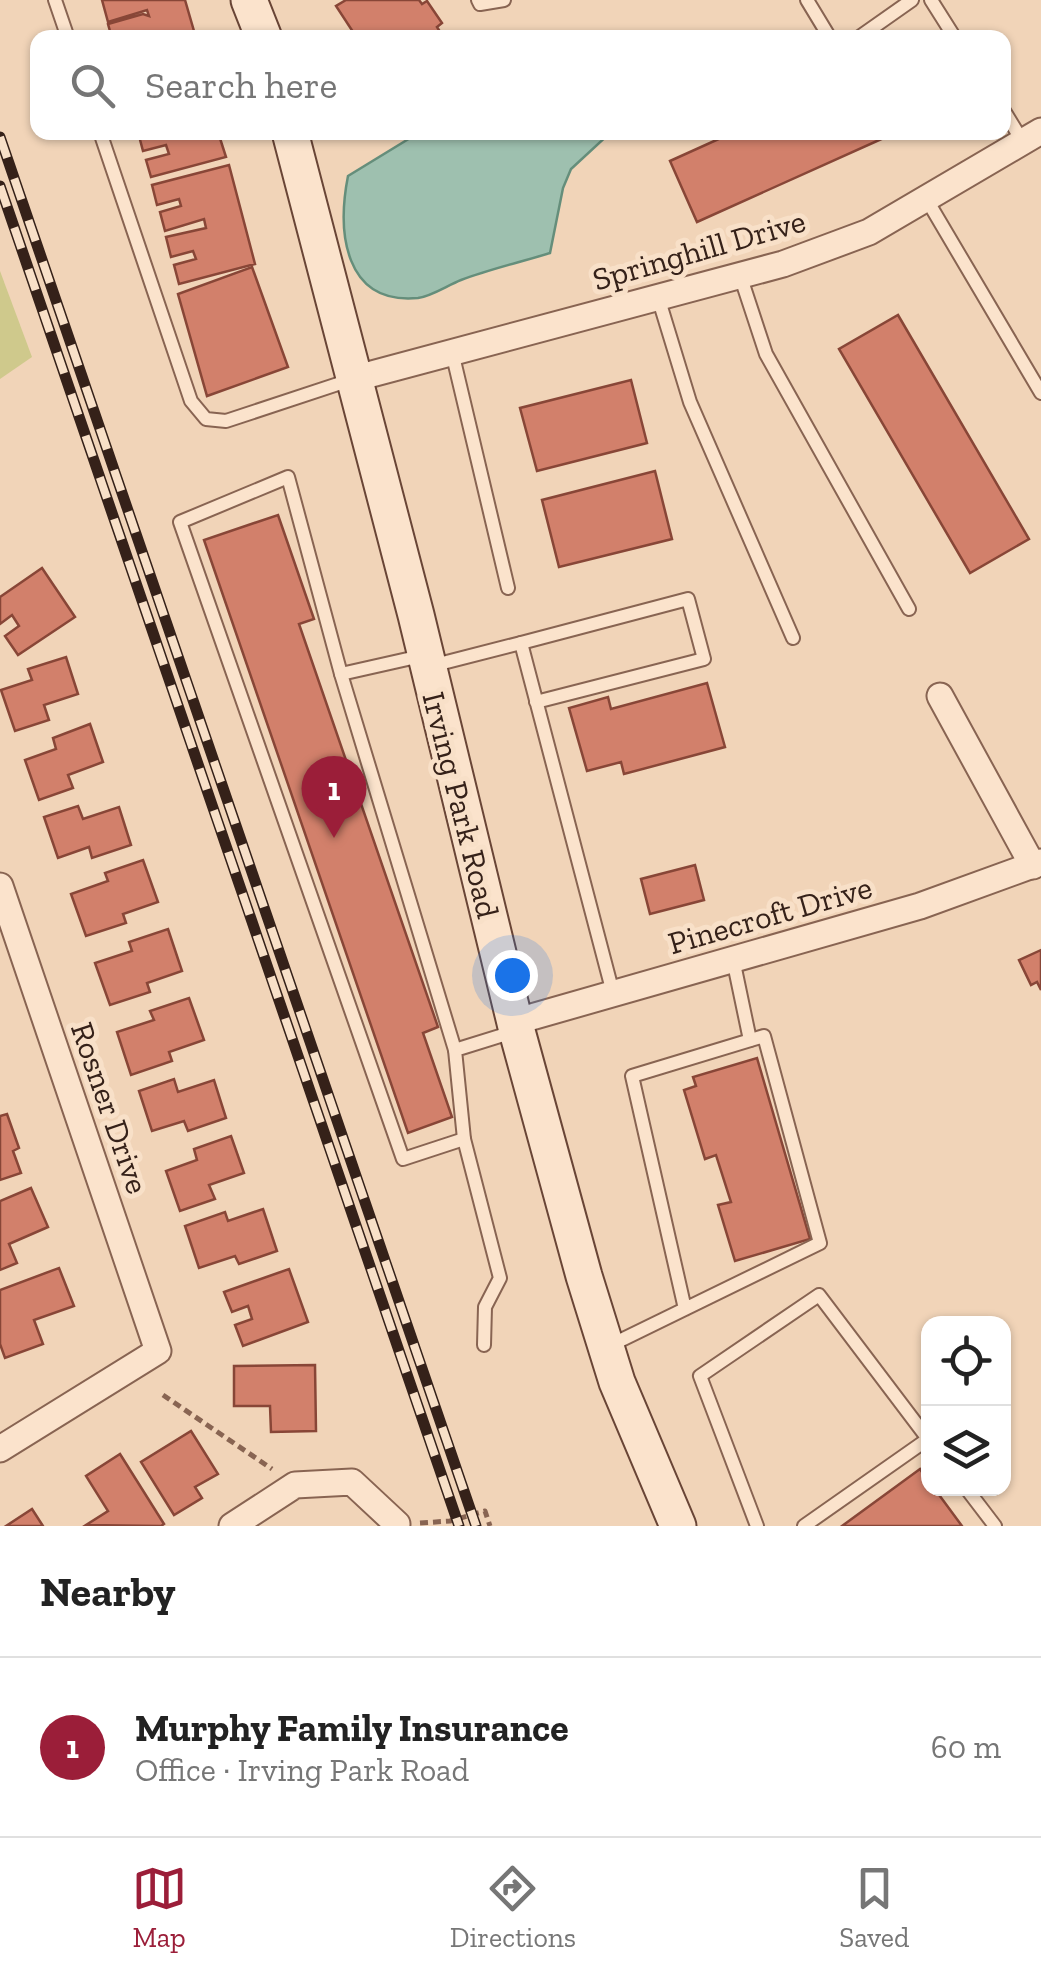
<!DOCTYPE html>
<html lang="en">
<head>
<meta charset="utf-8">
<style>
  :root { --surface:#fff; --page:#f6f6f6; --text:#222; --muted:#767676; --line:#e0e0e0; --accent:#9b1e39 }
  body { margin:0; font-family:"Zilla Slab",serif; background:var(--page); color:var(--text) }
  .controls { position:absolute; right:30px; bottom:30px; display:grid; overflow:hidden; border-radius:20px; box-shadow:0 2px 8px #0004 }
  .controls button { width:90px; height:90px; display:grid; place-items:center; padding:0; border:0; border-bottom:2px solid var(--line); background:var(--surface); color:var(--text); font:50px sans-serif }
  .you { position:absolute; left:512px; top:975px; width:35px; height:35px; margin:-25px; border:8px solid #fff; border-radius:50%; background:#1a73e8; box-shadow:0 0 0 15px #1a73e833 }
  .badge { display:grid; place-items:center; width:65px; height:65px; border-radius:50%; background:var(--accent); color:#fff; font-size:32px; font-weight:700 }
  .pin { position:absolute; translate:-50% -82px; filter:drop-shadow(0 2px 5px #0008) }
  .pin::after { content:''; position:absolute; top:52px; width:35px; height:30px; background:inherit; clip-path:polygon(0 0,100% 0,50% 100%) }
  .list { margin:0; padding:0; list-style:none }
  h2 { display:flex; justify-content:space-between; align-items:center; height:130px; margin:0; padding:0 40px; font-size:42px }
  h2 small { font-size:32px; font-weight:400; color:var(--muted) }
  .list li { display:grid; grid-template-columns:65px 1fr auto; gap:30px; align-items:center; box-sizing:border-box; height:180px; padding:0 40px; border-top:2px solid var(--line) }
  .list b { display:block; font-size:38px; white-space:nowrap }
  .list p { margin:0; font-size:32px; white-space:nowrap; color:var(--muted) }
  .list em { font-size:32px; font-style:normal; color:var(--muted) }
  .icon { flex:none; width:55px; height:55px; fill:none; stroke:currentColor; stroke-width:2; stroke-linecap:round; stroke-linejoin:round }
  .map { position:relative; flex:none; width:1041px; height:1526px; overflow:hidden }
  .search { position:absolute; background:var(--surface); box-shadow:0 2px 8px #0004; left:30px; right:30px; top:30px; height:110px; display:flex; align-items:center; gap:25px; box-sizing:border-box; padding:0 35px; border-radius:20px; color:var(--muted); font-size:38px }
  .sheet { height:310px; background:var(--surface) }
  nav { display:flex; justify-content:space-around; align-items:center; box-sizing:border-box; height:140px; border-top:2px solid var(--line); background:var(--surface); font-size:28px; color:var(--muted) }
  nav a { display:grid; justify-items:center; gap:5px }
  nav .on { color:var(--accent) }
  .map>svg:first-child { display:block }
</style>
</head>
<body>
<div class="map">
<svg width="1041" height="1526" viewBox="0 0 1041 1526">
  <rect width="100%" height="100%" fill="#f1d4b8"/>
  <polygon fill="#cfc98c" points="0,271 32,357 0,379"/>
  <path fill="#9ec0af" stroke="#658e7b" stroke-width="2.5" d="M420 132H610V133L571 169 563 188 550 253C521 262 490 269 461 280 448 285 432 296 418 298 344 305 337 232 348 176Z"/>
  <g fill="#d2806b" stroke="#884637" stroke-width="2.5">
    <polygon points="102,0 185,0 196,38 112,38 108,24 143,14 149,16 147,10 108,22"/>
    <polygon points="346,0 419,0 422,4 427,1 442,23 437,27 444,38 357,38 336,6"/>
    <polygon points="138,132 218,132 226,157 151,177 146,160 169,154 166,145 143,151"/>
    <polygon points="734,132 897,132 697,222 670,161"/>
    <polygon points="229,165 255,264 179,284 174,265 196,259 193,251 171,257 166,237 206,228 204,219 165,231 160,212 181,206 179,199 157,205 152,185"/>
    <polygon points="252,267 288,367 207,396 178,294"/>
    <polygon points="898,315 1029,539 970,573 839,349"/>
    <polygon points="631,380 647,443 537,471 520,408"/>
    <polygon points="655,471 672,539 559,567 542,500"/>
    <polygon points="278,515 314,619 299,624 438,1027 423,1033 452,1117 408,1133 204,540"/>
    <polygon points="42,568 75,617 18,655 5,636 19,626 12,615 0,624 0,597"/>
    <polygon points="66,657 78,694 44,705 49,720 15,731 1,690 32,680 28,669"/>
    <polygon points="707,683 725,747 624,774 621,762 587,771 569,708 608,697 611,709"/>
    <polygon points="90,724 103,762 68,775 73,788 39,800 25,760 56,749 53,738"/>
    <polygon points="78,806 83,819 119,807 131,845 92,858 89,847 58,858 44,817"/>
    <polygon points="143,860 158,902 123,914 126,923 86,936 71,894 108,881 105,873"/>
    <polygon points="695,865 704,900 650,914 641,879"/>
    <polygon points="168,929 182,971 147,983 150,992 110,1005 95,963 132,951 129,942"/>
    <polygon points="1041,950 1041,990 1037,982 1031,985 1019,960"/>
    <polygon points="189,998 204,1040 169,1052 172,1061 131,1075 117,1032 154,1020 150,1011"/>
    <polygon points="757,1058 810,1239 735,1261 718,1205 731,1202 716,1155 705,1159 684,1090 696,1086 693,1077"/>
    <polygon points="174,1079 178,1092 214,1080 226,1118 188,1131 184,1121 152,1131 139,1091"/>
    <polygon points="7,1114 19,1148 13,1151 21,1173 0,1180 0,1116"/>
    <polygon points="231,1136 244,1173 209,1185 215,1199 180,1211 166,1171 197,1160 194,1149"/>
    <polygon points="31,1188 48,1227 9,1244 17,1263 0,1270 0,1201"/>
    <polygon points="263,1209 277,1251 239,1264 235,1256 199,1268 185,1226 225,1212 228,1221"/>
    <polygon points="59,1268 74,1306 34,1320 43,1344 5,1358 0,1344 0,1290"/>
    <polygon points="289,1269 308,1322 243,1346 235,1325 252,1319 248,1306 232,1312 224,1292"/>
    <polygon points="315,1365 316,1431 271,1432 270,1406 234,1406 234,1366"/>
    <polygon points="191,1431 218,1474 195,1487 202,1498 174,1515 141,1462"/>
    <polygon points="120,1454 164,1524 161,1526 86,1525 108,1511 86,1476"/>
    <polygon points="920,1469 928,1481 928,1488 934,1488 962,1526 842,1526"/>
    <polygon points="32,1509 43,1526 6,1526"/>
  </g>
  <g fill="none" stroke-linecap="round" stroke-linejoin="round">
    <defs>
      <g id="service">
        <polyline points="55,0 68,38"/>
        <polyline points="478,0 480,4 504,0"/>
        <polyline points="807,0 830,38"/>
        <polyline points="931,0 955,38"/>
        <polyline points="858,38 912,0"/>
        <polyline points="1004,111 1023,142"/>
        <polyline points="100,132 191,401 206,419 226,421 350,380"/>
        <polyline points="927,200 1041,393"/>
        <polyline points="740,275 766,354 909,609"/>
        <polyline points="658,297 690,402 793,638"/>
        <polyline points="452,352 508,588"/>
        <polyline points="431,666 521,643"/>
        <polyline points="341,674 421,656"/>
        <polyline points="536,702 704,659 688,599 521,643 613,993"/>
        <polyline points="733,959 750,1040"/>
        <polyline points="455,1050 341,674 288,477 180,522 403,1159 464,1139"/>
        <polyline points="484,1345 485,1307 500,1278 464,1139 455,1050 516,1031"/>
        <polyline points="609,1346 820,1243 764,1036 632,1076 685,1309"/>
        <polyline points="966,1488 995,1526"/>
        <polyline points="757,1526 700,1376 819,1295 928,1439"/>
        <polyline points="804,1526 928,1439"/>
      </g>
      <g id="minor">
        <polyline points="353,379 783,264 869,232 1041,131"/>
        <polyline points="940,696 1033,866"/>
        <polyline points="0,886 158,1351 0,1449"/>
        <polyline points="514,1022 920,906 1041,862"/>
        <polyline points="232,1526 295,1485 352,1482 397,1524"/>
      </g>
      <g id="secondary">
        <polyline points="249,0 264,38"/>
        <polyline points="290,132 416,615 517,1031 584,1276 617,1382 678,1526"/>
      </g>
    </defs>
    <use href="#service" stroke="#886452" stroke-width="16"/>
    <use href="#minor" stroke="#886452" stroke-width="29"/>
    <use href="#secondary" stroke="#694536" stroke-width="39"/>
    <g stroke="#886452" stroke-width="5" stroke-dasharray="8 5" stroke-linecap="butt">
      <polyline points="163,1395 272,1469"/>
      <polyline points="420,1523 450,1521 485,1511 490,1526"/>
    </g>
    <use href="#service" stroke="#fbe3cc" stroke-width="12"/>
    <use href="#minor" stroke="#fbe3cc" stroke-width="25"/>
    <use href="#secondary" stroke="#fbe3cc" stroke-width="35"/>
    <defs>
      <g id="rail">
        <polyline points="0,137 476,1526"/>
        <polyline points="0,186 459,1526"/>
      </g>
    </defs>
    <use href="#rail" stroke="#352119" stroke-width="11"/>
    <use href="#rail" stroke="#f8e0c8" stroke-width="8" stroke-dasharray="22" stroke-linecap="butt"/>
  </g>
  <g text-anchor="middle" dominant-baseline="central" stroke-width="10" stroke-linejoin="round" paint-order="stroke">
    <g font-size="32" fill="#352119" stroke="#f8e0c8">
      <text transform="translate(699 250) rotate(-16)">Springhill Drive</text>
      <text transform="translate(461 805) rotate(76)">Irving Park Road</text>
      <text transform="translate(770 915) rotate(-16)">Pinecroft Drive</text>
      <text transform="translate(110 1108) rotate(71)">Rosner Drive</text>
    </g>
  </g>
</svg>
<div class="controls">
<button><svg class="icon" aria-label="locate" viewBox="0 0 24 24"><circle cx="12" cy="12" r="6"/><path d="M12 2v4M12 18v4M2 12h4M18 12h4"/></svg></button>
<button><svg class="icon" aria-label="layers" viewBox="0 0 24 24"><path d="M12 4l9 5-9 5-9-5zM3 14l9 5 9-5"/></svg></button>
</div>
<div class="you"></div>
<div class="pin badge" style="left:334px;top:838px">1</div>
<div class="search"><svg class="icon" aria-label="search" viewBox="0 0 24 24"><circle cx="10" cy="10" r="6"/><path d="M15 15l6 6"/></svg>Search here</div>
</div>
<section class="sheet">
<h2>Nearby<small></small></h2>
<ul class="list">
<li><span class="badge">1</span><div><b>Murphy Family Insurance</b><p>Office · Irving Park Road</p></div><em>60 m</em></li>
</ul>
</section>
<nav>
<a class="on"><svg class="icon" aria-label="map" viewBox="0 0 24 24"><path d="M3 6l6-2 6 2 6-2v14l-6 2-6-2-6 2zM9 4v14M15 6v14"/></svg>Map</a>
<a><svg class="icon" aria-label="directions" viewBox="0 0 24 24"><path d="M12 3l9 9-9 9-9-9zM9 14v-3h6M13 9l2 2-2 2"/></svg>Directions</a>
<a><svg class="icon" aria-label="saved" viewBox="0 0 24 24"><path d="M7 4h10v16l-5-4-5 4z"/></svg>Saved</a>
</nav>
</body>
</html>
